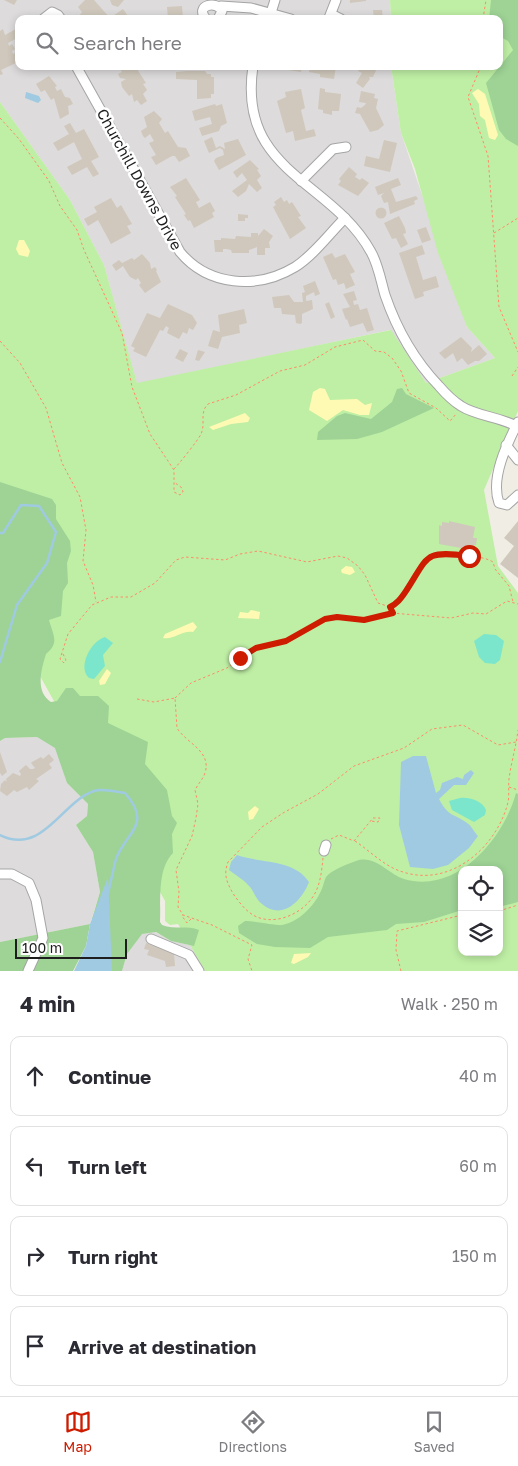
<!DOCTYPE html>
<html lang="en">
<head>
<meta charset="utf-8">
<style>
  :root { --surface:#fff; --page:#f7f7f7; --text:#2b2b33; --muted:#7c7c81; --line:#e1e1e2; --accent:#cd1c00 }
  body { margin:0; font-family:"Golos Text",sans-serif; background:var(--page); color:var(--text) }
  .controls { position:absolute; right:15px; bottom:15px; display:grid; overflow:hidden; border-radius:10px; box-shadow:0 2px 8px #0003 }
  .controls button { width:45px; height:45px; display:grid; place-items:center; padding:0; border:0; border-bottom:1px solid var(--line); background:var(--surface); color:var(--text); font:25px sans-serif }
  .scale { position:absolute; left:15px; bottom:12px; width:112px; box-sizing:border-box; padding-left:5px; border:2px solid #1e1e1e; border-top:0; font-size:14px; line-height:18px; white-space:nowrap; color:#1e1e1e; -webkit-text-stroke:4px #fff; paint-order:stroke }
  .stop { position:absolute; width:15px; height:15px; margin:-11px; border:4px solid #cd1c00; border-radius:50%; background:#fff }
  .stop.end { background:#cd1c00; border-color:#fff; box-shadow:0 1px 5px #0008 }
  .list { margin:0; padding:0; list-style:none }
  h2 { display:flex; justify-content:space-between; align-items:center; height:65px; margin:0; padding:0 20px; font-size:21px }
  h2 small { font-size:16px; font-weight:400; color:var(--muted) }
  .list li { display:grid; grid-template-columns:32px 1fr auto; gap:15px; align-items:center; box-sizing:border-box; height:80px; margin:0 10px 10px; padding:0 10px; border:1px solid var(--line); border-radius:10px }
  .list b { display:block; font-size:19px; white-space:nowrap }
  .list em { font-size:16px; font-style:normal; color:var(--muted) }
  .icon { flex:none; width:28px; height:28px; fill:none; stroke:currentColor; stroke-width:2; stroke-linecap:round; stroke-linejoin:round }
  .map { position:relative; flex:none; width:518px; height:971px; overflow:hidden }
  .search { position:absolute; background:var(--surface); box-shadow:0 2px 8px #0003; left:15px; right:15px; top:15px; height:55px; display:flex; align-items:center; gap:12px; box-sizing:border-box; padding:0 18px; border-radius:10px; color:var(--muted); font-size:19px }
  .sheet { height:425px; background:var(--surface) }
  nav { display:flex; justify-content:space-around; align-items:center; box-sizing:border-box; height:70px; border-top:1px solid var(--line); background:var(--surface); font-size:14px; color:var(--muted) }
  nav a { display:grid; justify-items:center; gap:2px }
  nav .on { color:var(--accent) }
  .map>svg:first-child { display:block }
</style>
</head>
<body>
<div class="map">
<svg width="518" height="971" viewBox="0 0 518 971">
  <rect width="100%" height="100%" fill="#f0eee4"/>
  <g fill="#dddbdb">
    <polygon points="0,0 390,0 391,19 19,19 19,66 391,66 401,133 467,327 495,358 426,383 390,330 137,384 104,265 70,200 0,102"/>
    <polygon points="37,737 56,748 67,783 88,804 87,816 76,825 93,852 100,892 90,924 0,942 0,741 5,738"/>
    <polygon points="155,932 171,941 190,945 205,971 122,971 127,954 141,934"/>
  </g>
  <path fill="#bfefa5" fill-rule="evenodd" d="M390 0H518V411L484 490 498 566 518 593V971H205L178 924 170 925 165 921V901L0 604V102L70 200 104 265 137 383 391 330 426 383 495 358 467 327 438 253 415 169 401 133 391 66H499V19H391ZM462 870H499V952H462Z"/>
  <g fill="#9ed395">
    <polygon points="491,0 518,0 518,146 506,139 499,130 486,83 513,50 508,41 499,36 499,19 489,19"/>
    <polygon points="402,388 406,394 434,408 382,432 357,439 317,440 318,432 337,416 345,413 371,419 392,402 397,389"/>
    <path d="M0 482 52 499 56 505V519L70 541 71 551 67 563 68 583 63 591 61 616 49 620C53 635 60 643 46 654 41 670 35 692 51 702L57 701 66 688H73L80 696H98L109 706 108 723 148 742 145 764 167 790 172 816 177 823 172 834 173 853C157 869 161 900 160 922L162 925C175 930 187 925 199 930L194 946 171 941 156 932 142 934 127 954 122 971H104L92 919 100 892 93 852 76 825 87 816 88 804 67 783 55 748 37 737 5 738 0 741Z"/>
    <path d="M516 793 518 794V902L499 907V870H462V910L424 922 396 924 387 930 328 937 310 948 275 947 257 944 239 933 238 926 245 921C254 921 278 926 282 925 299 922 314 906 321 891 323 887 324 881 326 877 331 870 348 864 356 861 375 854 388 874 404 879 457 895 504 838 516 793Z"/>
    <polygon points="90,924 86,946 73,971 0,971 0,942"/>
  </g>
  <g fill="#fffab3">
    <polygon points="478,89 485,94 498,135 495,140 489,138 485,120 480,116 479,104 472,93"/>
    <polygon points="19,240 24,240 30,251 28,257 19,255 16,249"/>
    <polygon points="320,388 325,389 330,400 357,399 365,405 372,403 369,415 360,415 343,410 327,421 309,410 313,392"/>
    <polygon points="245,413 250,418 248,422 231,424 213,430 209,427"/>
    <polygon points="346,566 352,567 355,572 350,575 342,573 341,570"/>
    <polygon points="251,610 260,612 259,619 238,618 240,612 248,613"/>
    <path d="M193 622 197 627 193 632C182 630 174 640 163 638L165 634Z"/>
    <polygon points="107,669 111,673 105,684 100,685 99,681"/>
    <polygon points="255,806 259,809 253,819 249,820 248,812"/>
    <polygon points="311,953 308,957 294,964 291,963 294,954"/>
  </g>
  <g fill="#7be6cb">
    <polygon points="484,634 496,635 504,641 500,660 495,664 485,663 479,657 474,641"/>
    <path d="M105 637 113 643 103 655 105 666 94 679 89 678C77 667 91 641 105 637Z"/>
    <path d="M460 798C470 797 482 801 486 810L485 815 474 822 452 810 449 801Z"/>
  </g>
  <g fill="#a0cae2">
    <polygon points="26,92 39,96 41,100 38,103 25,98"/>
    <path d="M413 756H426L436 793 440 790 442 783 457 777 463 779 464 775 471 770 474 773 466 785H454L439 799C449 818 454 813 467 823 472 826 474 832 478 836L469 848 448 865 433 869 410 867 399 825 401 762Z"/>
    <path d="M237 855C258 863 295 859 309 882 302 901 282 921 262 904 255 899 254 890 248 885 243 879 235 875 229 870L231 862Z"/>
    <polygon points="108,877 112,971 74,971 86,946 90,924"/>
  </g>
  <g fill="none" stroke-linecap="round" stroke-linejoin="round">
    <g stroke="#a0cae2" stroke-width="2.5">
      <polyline points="0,533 3,533 21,505 39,506 56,532 47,563 17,605 0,662"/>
      <path d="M0 835C43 856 61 802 94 791 103 788 116 792 125 793 153 825 126 832 116 859 113 870 111 882 108 893"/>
    </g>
  </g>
  <g fill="#d0c8bc">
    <polygon points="4,0 17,0 14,5"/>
    <polygon points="85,0 94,0 110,18 123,9 130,19 77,19 82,12 78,7"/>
    <polygon points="110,0 124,0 118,7 112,5"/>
    <polygon points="350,0 366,0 366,1 350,3"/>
    <polygon points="182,6 183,19 168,19 167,7"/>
    <polygon points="373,10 382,10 383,19 374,19"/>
    <polygon points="3,29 5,35 16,29 19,34 19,37 8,43 9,46 12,44 15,49 12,51 13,54 19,51 19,64 16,63 1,70 3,74 0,75 0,31"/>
    <polygon points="125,66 135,66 146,83 143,84 147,90 143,94 147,101 141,105 137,100 134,102 132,94 129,96 122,87 121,82 126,79 120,78 118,74 122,72 120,69"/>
    <polygon points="289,66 302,66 301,72 288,70"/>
    <polygon points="310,66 336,66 334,79 320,77 320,74 309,72"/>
    <polygon points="361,66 378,66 373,77 369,77 370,79 363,88 356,83 362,73 358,71"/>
    <polygon points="187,71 205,71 207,74 211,74 211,77 214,77 214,94 211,94 211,98 197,99 197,80 176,79 176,72"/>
    <polygon points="49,76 57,86 55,87 57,91 61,89 65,97 70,98 73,104 68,106 69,114 60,119 54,98 51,100 45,90 41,92 36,84"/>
    <polygon points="320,88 325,89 325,92 341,94 339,111 332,111 332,115 323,113 323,110 318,109"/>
    <polygon points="301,89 305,108 301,110 306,131 314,129 316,136 295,141 293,131 286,133 277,101 286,97 285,92"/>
    <polygon points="361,91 375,94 374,98 378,99 376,108 384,125 378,130 370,132 360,114 355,113 357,107 361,108 365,105 366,103 359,102"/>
    <polygon points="215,104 216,106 222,104 227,123 221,126 219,131 202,136 199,128 212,124 210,117 195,121 192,111"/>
    <polygon points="154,111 162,119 159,123 165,133 168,131 178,147 186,148 190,156 179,162 175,156 172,156 156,165 151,157 156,155 149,143 154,141 150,134 145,138 143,136 141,131 147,127 144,117"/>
    <polygon points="70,123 76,133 84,129 99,157 91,161 99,174 93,177 87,167 72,175 67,167 82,159 74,142 58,151 53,143 69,134 64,126"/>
    <polygon points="212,137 216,148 220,146 225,149 224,143 238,139 246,155 219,170 214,161 216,158 224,155 223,150 220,148 209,153 204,141"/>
    <polygon points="384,140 397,143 390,172 364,166 366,156 379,159"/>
    <polygon points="250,160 259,169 257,170 261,176 257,180 262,188 257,192 249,184 246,191 238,197 232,191 247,180 242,173 237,178 233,172"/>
    <polygon points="349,167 357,174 355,177 360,180 362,178 369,183 358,196 338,185 341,181 339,179"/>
    <polygon points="186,178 200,200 196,202 199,208 210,202 215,211 212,213 214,217 194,228 190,220 188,221 184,215 186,214 175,197 177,196 170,187"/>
    <polygon points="398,178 401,185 391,189 396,202 416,196 418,199 414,201 415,204 390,214 388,202 384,203 381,196 384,193 378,195 375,187"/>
    <polygon points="281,197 284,202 287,200 289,204 292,202 301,216 298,217 306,228 290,239 273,207 276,205 274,202"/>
    <polygon points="111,198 117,208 121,205 132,224 127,226 131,233 111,244 98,220 88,226 84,219 97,212 94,207"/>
    <circle cx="381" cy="213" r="5.5"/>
    <polygon points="238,214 248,215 248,218 245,218 245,221 238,221"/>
    <polygon points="399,216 405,228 406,233 403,234 408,244 401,248 396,238 392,239 384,223"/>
    <polygon points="426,227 431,240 422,243 417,230"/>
    <polygon points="264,229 273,236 269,242 270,248 265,248 265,255 257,255 257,247 249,250 249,253 232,253 231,250 226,249 223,249 223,252 215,252 214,240 221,240 221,238 235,239 236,236 251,237 251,233 258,233 258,236"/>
    <polygon points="422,245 425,254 416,257 423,280 436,276 439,287 423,292 424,296 415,299 399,253"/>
    <polygon points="332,253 335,258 345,254 355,272 350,274 355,285 346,289 344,283 338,285 336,279 333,280 323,257"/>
    <polygon points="142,254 150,263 151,269 155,267 157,270 156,271 161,282 145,293 139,285 141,283 138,278 136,280 130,277 123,266 116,271 112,265 119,260 122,263 132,258 134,260"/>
    <polygon points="315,281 320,294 315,296 314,292 306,296 306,301 312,300 313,309 302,314 302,323 300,324 296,323 295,315 282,314 281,308 274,308 272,297 289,295 294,302 303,302 302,293 305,292 303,286"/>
    <polygon points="354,291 357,300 353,301 354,305 358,304 360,310 367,308 374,330 367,332 363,323 350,327 347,319 346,320 342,309 350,307 343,294"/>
    <polygon points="329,302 335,317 331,319 325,304"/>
    <polygon points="168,304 192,315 197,323 193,330 189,328 187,334 183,332 179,339 167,333 169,328 166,326 163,331 160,330 146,357 133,351 135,348 131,346 147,313 160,318"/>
    <polygon points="244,309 247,323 239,325 240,333 222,337 218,349 208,346 213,330 220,332 218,315"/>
    <polygon points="461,337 472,348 471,352 479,345 487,354 479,361 475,361 468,365 462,358 457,362 453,353 445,359 439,353"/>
    <polygon points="180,349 188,353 183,362 175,358"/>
    <polygon points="198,350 205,352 199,361 195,360"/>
    <polygon points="449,521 475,527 473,538 477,538 476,545 473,545 472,550 439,544 439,525 442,526 442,522 449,523"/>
    <polygon points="518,521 518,578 500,564 514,546 504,538"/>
    <polygon points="0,752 7,772 2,776 0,773"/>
    <polygon points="49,754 54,760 49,764 52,768 36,779 39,781 29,790 27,787 17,792 14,790 7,796 0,791 1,784 5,780 7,782 6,779 13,773 20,776 21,774 19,771 26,765 30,769 33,769 35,768 31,763 32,762 41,757 43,759"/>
    <polygon points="146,943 174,953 175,966 166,967 165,961 147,955 149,950 144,949"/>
  </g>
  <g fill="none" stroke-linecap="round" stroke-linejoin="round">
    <defs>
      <g id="minor">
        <polyline points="221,6 251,8 291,19"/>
        <polyline points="329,18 336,0"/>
        <polyline points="43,19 52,12 58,15 61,19"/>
        <path d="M206 19C194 5 217 0 222 11L218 19"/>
        <polyline points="269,19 275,0"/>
        <polyline points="328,19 335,16 341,19"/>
        <path d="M76 66 180 252C208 286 257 290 295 267 314 255 329 234 345 218"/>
        <path d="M253 66C237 173 331 179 371 252 378 264 381 281 385 295 397 330 413 359 439 386 445 393 453 401 461 406 476 416 501 417 518 427"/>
        <polyline points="301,181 333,149 346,147"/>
        <path d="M518 422C507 444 490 478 499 503L507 505 518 495"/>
        <polyline points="506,445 518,460"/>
        <polyline points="324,851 326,845"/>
        <polyline points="0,874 12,874 29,883 36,900 43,938 28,971"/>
        <polyline points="151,939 189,955 199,971"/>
      </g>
    </defs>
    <use href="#minor" stroke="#a5a5a5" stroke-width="11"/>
    <g stroke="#ff8b66" stroke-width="1" stroke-dasharray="2.5 2.5" stroke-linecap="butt">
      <polyline points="483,19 486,0"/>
      <polyline points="481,66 468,97 488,156 499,307 518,352"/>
      <polyline points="0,118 19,139 49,181 60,206 77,230 84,250 122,333 132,387 150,434 174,470 174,492 180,495 183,492 182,488 174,482"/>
      <polyline points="494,233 518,218"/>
      <polyline points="0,341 20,363 46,408 62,463 80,497 86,530 83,561 93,585 96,602"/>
      <polyline points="512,376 518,367"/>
      <path d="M174 469C179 464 199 439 201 434 206 423 199 413 208 404L236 395 280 371 305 365 335 347 363 340 375 351 384 352 392 358 401 371 409 393 436 408 450 421 457 413"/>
      <path d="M63 654 66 660 64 663 60 659 68 634 92 605 111 597H131L155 583 176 560 185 557 225 560 240 554 258 551 307 562 338 556 347 558 358 566 365 575 378 603 390 607C424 591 405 546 459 555 471 557 483 556 493 562L495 569 509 586 513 602"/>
      <polyline points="175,698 191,683 227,668 251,650 286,641 325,619 337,617 364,620 392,613 451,618 473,613 486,614 507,601 518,604"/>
      <path d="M137 699 154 702 175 698 177 728C186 743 212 751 205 773 203 779 198 784 195 790L198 804 196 818 192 836 176 870 179 892 178 907 183 915"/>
      <polyline points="509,787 518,790"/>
      <polyline points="331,839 339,835 354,841 373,818 380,818 378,822 371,821"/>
      <path d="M355 841C370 851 385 867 403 872 449 887 494 850 507 806 510 797 508 788 509 779 511 763 516 747 518 730"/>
      <path d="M323 858C322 868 321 879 317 889 308 912 275 928 253 915 245 910 239 902 234 895 227 883 223 875 228 862L262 827 283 813 318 794 354 766 404 748 432 729 463 725 498 745 516 742"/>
      <polyline points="499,911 518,905"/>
      <polyline points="191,919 187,923 182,916 183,915 212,925 252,945 248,959 252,971"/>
      <polyline points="401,971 396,950 397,931 462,915"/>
    </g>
    <use href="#minor" stroke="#fff" stroke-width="9"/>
  </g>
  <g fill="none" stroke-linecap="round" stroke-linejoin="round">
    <path stroke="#cd1c00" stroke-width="6" d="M240 658 256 648 286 641 325 619 337 617 364 620 393 613 390 607C398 603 401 598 406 591 429 556 423 550 469 556"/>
  </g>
  <g text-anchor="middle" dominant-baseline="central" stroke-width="5" stroke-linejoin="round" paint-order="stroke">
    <g font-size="15" fill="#1e1e1e" stroke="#fff">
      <text transform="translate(140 179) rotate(61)">Churchill Downs Drive</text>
    </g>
  </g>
</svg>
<div class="controls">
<button><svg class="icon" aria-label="locate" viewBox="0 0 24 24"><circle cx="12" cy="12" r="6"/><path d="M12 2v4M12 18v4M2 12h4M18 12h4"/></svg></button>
<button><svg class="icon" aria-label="layers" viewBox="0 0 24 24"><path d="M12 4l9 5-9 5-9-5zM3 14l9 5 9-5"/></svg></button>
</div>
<div class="scale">100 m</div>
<div class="stop" style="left:469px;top:556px"></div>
<div class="stop end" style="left:240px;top:658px"></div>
<div class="search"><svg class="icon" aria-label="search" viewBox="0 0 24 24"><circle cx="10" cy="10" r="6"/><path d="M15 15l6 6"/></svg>Search here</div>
</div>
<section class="sheet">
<h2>4 min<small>Walk · 250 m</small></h2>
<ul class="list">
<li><svg class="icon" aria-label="ahead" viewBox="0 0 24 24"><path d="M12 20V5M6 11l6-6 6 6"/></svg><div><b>Continue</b></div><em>40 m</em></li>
<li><svg class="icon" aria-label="left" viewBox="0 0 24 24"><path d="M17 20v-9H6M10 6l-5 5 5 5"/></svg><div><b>Turn left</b></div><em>60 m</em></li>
<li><svg class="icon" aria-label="right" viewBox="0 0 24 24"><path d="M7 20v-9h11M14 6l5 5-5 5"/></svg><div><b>Turn right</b></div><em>150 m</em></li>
<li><svg class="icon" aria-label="arrive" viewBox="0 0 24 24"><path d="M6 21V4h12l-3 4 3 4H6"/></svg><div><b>Arrive at destination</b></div></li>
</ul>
</section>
<nav>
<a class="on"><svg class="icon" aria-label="map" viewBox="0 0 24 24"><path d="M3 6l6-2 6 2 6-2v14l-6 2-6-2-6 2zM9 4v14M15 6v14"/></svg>Map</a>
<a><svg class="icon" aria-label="directions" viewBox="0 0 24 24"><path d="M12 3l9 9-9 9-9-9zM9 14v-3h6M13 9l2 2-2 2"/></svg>Directions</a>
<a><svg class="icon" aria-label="saved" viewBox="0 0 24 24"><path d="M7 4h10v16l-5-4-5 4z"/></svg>Saved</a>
</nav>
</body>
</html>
